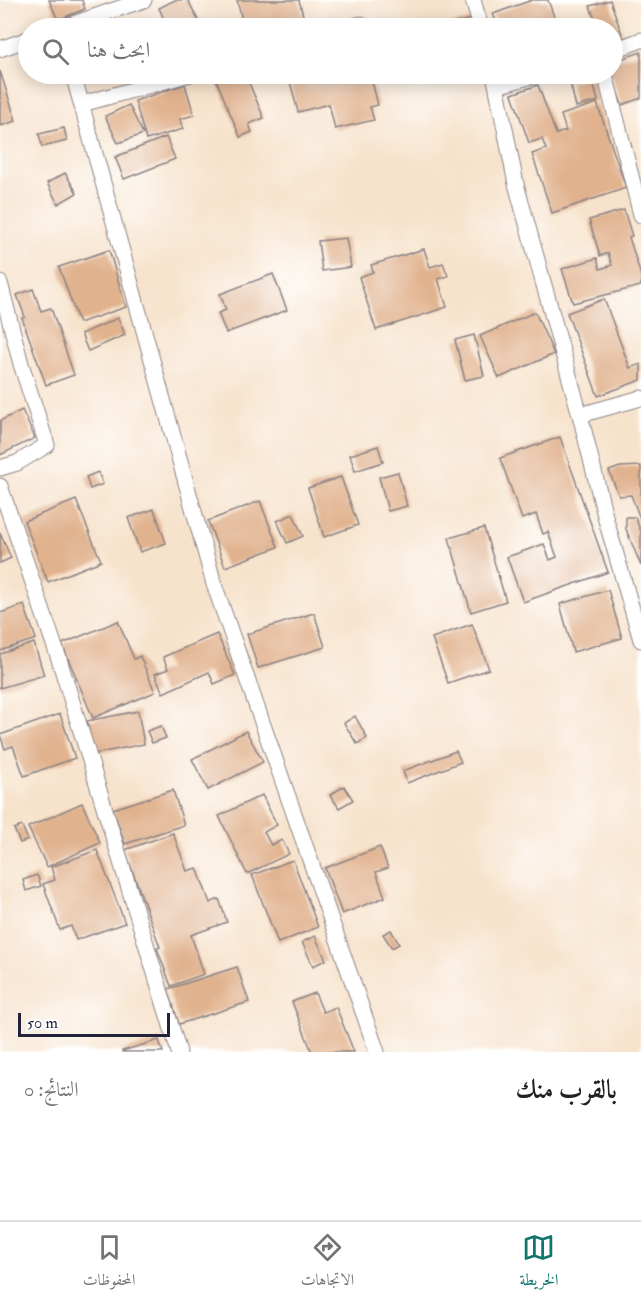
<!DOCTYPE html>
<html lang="ar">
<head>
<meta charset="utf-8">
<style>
  :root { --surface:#fff; --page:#f2f2f2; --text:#202124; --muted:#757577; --line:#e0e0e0; --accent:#0f766e }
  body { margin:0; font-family:"IM FELL Double Pica",Amiri,serif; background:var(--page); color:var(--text); direction:rtl }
  .scale { position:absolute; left:18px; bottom:15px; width:152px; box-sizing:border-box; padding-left:6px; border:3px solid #22223b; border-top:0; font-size:16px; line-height:21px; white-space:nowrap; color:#22223b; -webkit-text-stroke:4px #fff; paint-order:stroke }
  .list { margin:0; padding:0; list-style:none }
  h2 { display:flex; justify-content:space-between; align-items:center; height:78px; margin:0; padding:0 24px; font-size:26px }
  h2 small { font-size:20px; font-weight:400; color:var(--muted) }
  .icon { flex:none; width:33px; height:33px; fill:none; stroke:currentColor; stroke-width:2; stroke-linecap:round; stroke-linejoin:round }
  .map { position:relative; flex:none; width:641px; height:1052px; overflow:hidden; direction:ltr }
  .search { position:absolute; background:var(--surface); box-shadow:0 3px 15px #0003; left:18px; right:18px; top:18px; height:66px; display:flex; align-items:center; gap:15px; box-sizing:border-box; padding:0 21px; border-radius:33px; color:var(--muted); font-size:22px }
  .sheet { height:168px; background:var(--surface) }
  nav { display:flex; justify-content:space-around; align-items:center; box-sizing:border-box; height:84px; border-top:2px solid var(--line); background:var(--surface); font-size:16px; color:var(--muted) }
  nav a { display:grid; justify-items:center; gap:3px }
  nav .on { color:var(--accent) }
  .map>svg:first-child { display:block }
</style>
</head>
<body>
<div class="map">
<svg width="641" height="1052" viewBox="0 0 641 1052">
  <rect width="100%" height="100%" fill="#fff"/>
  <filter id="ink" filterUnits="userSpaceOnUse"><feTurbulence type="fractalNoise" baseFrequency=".0167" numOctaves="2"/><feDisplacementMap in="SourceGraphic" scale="12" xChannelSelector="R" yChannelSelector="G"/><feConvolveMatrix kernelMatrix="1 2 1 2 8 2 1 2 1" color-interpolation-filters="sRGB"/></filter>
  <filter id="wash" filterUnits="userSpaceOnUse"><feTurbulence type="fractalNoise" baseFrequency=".008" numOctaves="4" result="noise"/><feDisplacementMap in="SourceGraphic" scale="24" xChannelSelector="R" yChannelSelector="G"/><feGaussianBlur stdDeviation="1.35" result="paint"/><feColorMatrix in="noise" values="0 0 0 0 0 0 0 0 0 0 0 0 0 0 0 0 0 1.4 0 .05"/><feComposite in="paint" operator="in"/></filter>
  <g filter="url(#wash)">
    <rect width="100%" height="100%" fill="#f7e3cc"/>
    <g id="blocks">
      <g fill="#e1b28e">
        <polygon points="49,0 82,0 85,9 58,20"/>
        <polygon points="175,0 188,0 202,28 168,28 159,8"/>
        <polygon points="237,0 299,0 306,27 244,28"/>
        <polygon points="532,0 548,0 558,28 499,28 493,14"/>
        <polygon points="610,0 624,40 612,44 612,28 598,28 590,6"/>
        <polygon points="471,19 473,28 436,28"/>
        <polygon points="641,52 641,98 622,105 611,74 612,62"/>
        <polygon points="0,71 16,121 0,126"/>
        <polygon points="224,74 245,74 264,118 249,124 252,132 240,137 215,77"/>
        <polygon points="288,74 370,74 378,105 370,107 374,120 335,129 329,104 298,112"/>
        <polygon points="591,76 598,101 576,107 570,82"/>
        <polygon points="185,84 194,115 180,119 183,129 146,140 135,101"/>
        <polygon points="538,85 556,134 566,131 561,115 597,103 626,188 552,213 532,154 546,149 542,139 529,143 512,94"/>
        <polygon points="129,105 143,134 118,143 105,116"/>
        <polygon points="64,128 67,141 42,147 39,134"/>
        <polygon points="166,137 175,159 124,179 115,157"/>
        <polygon points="65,173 77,193 58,204 47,183"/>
        <polygon points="624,210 632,236 629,237 641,276 641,286 573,303 562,269 597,258 600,269 612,265 608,253 600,256 589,220"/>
        <polygon points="346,238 351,267 322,271 318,241"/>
        <polygon points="424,249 430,267 443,263 448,276 438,279 447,307 376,330 359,277 373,272 371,265"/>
        <polygon points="109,250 126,307 79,323 59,267"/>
        <polygon points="273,274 287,310 226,333 218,313 226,310 220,294"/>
        <polygon points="33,289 41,311 51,308 74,375 46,385 22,318 25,317 17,295"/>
        <polygon points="604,299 630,368 641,364 641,380 598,396 567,313"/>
        <polygon points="535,312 554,354 499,378 480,336"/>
        <polygon points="118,318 125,335 88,351 81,334"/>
        <polygon points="474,335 484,376 465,380 455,340"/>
        <polygon points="22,410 35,438 0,455 0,421"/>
        <polygon points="560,437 608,572 523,602 507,557 544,544 550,560 557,557 548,532 543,534 536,514 522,519 500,458"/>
        <polygon points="378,446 383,462 355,471 350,455"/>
        <polygon points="641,466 641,521 631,495 619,496 609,471 620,467"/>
        <polygon points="98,472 103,484 90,489 86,477"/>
        <polygon points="398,472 407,506 388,511 379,477"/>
        <polygon points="341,477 358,525 324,537 308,488"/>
        <polygon points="76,500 101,561 48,582 24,521"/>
        <polygon points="260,501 278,547 225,567 208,521"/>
        <polygon points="154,509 166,543 140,552 128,518"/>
        <polygon points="293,514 303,536 287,543 277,521"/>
        <polygon points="626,517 635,517 641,532 641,566 626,529"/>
        <polygon points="484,528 506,601 471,612 449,538"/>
        <polygon points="0,533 11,558 0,563"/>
        <polygon points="608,590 622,638 573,652 560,604"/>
        <polygon points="24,605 36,639 0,651 0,613"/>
        <polygon points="314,613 325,647 258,668 247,634"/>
        <polygon points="118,621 134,659 140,656 155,692 93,718 62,644"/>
        <polygon points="472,624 489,669 448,683 432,638"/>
        <polygon points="217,634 235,675 214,684 209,672 163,693 155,674 168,669 163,657"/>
        <polygon points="34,643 44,675 0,688 0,654"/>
        <polygon points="138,711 144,744 94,754 87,721"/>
        <polygon points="60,714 75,758 24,776 13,746 5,749 0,735"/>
        <polygon points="355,716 367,738 357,744 344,723"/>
        <polygon points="161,726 166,738 152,743 147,731"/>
        <polygon points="246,731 263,762 208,790 192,759"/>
        <polygon points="456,751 461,762 407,783 403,771"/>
        <polygon points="344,786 353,800 339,808 330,795"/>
        <polygon points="173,790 184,825 125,844 113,809"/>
        <polygon points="262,795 277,825 264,832 271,845 282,840 289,854 247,874 219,816"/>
        <polygon points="82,803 100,843 47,867 28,827"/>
        <polygon points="22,826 28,840 20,843 14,829"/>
        <polygon points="173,833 187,871 197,868 210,903 219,899 227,922 191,935 204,974 171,986 157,948 160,947 125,850"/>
        <polygon points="380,847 388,868 376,872 385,897 342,914 325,868"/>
        <polygon points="97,850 125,923 76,940 71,926 60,930 43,884 55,880 51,867"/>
        <polygon points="293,860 318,927 278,943 252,875"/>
        <polygon points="37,875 41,886 26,891 23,880"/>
        <polygon points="391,930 399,944 392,948 383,934"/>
        <polygon points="315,936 326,960 313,966 302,942"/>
        <polygon points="237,967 249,1002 179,1024 168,989"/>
        <polygon points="315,993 323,1012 336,1007 354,1052 312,1052 292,1002"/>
        <polygon points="159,1040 163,1052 122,1052 122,1051"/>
      </g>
    </g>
  </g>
  <g filter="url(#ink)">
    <use href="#blocks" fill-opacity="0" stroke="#8c8284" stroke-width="1.5"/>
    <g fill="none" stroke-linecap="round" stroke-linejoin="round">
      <defs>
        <g id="minor">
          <polyline points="473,0 481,28"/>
          <polyline points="61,28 144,0"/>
          <polyline points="346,28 361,24"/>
          <polyline points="0,49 28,39"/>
          <polyline points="612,51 641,40"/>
          <polyline points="73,74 214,584 377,1052"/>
          <polyline points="494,74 516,184 580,415 606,520 641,640"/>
          <polyline points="605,74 641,215"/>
          <polyline points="497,86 539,74"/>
          <polyline points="82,104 190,74"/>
          <polyline points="0,283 21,364 47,445 17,463 0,468"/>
          <polyline points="580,415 641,398"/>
          <polyline points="0,486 59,659 179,1052"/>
        </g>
      </defs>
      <use href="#minor" stroke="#8c8284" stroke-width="17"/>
      <use href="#minor" stroke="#fff" stroke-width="15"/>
    </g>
  </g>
</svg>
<div class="scale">50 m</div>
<div class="search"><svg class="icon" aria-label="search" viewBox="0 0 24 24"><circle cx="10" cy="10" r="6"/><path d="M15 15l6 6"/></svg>ابحث هنا</div>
</div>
<section class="sheet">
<h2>بالقرب منك<small>النتائج: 0</small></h2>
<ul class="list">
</ul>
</section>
<nav>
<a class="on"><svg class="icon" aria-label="map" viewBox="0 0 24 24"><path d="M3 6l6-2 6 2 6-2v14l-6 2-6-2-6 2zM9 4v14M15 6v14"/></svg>الخريطة</a>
<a><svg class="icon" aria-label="directions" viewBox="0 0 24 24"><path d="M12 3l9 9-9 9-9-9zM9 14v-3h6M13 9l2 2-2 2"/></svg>الاتجاهات</a>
<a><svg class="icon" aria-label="saved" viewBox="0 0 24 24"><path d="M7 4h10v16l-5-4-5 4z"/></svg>المحفوظات</a>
</nav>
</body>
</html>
